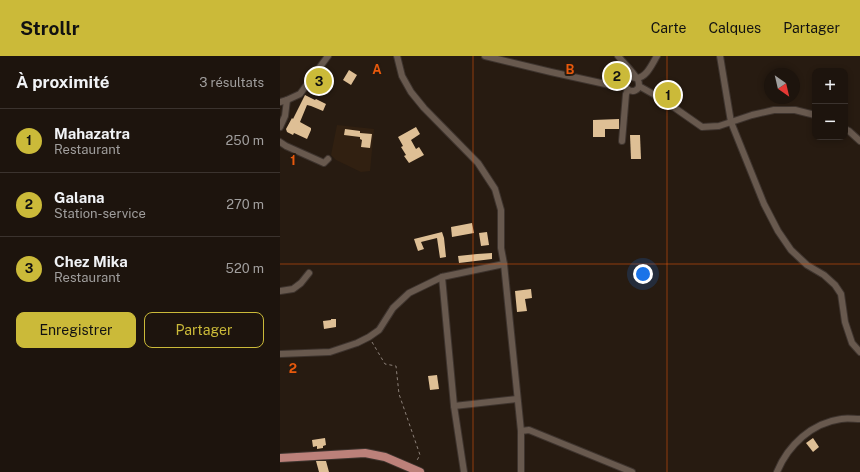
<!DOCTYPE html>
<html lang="fr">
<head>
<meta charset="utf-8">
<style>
  :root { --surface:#1d140d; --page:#251d16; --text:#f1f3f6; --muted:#a09e9d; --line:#3b332e; --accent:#cbba39 }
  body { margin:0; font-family:"Public Sans",sans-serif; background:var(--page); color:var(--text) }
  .controls { position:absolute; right:12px; top:12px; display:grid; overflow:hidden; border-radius:8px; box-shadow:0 2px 6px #0003 }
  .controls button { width:36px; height:36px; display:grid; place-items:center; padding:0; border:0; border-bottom:1px solid var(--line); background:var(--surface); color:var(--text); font:20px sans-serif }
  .compass { position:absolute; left:484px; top:12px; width:36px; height:36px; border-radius:50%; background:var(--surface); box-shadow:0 2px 6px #0003; rotate:146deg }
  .you { position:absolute; left:363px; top:218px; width:14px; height:14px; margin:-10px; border:3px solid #fff; border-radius:50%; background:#1a73e8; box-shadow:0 0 0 6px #1a73e833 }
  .badge { display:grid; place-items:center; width:26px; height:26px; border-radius:50%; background:var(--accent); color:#111; font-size:13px; font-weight:700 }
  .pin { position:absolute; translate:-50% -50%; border:2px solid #fff; box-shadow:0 1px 4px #0006 }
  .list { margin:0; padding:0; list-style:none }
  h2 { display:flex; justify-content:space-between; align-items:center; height:52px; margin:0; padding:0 16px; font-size:17px }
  h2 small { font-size:13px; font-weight:400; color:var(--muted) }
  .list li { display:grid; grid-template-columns:26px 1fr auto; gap:12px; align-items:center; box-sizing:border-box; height:64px; padding:0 16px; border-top:1px solid var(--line) }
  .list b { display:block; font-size:15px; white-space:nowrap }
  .list p { margin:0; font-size:13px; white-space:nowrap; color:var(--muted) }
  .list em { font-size:13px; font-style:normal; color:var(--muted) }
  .actions { display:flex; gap:8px; padding:12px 16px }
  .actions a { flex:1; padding:9px 0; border:1px solid var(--accent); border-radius:8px; text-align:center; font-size:14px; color:var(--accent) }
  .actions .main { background:var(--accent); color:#111 }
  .map { position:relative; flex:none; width:580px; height:416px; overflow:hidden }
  header { display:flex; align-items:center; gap:24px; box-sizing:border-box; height:56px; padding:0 20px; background:var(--accent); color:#111 }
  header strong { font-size:19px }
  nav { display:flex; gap:22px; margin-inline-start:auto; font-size:14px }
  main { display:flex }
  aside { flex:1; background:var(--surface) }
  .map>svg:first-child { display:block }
</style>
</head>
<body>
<header>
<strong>Strollr</strong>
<nav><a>Carte</a><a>Calques</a><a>Partager</a></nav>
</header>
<main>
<aside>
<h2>À proximité<small>3 résultats</small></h2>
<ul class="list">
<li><span class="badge">1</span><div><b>Mahazatra</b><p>Restaurant</p></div><em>250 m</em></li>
<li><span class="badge">2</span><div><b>Galana</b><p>Station-service</p></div><em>270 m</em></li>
<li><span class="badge">3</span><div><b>Chez Mika</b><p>Restaurant</p></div><em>520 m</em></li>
</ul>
<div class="actions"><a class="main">Enregistrer</a><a>Partager</a></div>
</aside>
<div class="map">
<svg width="580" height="416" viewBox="0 0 580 416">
  <rect width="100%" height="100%" fill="#271b11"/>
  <polygon fill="#312011" points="57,69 94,73 90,115 81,116 56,104 51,99"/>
  <g fill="#debf95">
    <polygon points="69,14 77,19 71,29 63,24"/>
    <polygon points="40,18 49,24 42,34 33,28"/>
    <polygon points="25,39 35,44 36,43 46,48 43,55 31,50 27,49 20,66 31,72 31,74 27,83 14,77 13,79 7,76 6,73 12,62 13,63"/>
    <polygon points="339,63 339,73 325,73 325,81 313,81 313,64"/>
    <polygon points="136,71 140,78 131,84 136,93 139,91 144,99 129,107 124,100 126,99 121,91 123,90 118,81"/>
    <polygon points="65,73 80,75 80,77 92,78 90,92 81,91 82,84 80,83 80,81 64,79"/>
    <polygon points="350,79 360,79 361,103 351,103"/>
    <polygon points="192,167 194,177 172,181 171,171"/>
    <polygon points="162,176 164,182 166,201 160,202 157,182 141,186 144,193 138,195 134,183"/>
    <polygon points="207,176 209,189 201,190 199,177"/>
    <polygon points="212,197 212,203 179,207 178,200 197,198"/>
    <polygon points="251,233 252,242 245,243 247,255 237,256 235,235"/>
    <polygon points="51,263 56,263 56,271 44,273 43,265 51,264"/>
    <polygon points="157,319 159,333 150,334 148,320"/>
    <polygon points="45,382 46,389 43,390 43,392 37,393 37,390 33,391 32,384"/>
    <polygon points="533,382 539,391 533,396 526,387"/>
    <polygon points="36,405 46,405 49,416 39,416"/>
  </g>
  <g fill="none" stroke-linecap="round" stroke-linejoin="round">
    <defs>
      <g id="minor">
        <polyline points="117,0 122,20 131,36 144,52 198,107 215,133 221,154 221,192 224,208 241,375 241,416"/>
        <polyline points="205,0 271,16 339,31 345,29"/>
        <path d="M338 0C344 7 353 16 358 24 359 26 359 28 359 30 356 40 340 33 346 24 348 22 349 21 351 21 353 21 355 22 357 22 367 21 372 8 377 0"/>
        <polyline points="440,0 451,66 484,148 498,175 511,194 527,209 544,219 555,229 561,238 565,266 572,287 580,296"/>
        <polyline points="341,28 347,11"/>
        <polyline points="359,30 382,43 422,71 439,70 472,59 494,54 515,54 535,59"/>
        <polyline points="0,46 7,44 20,38 48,0"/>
        <polyline points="0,71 5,60 7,44"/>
        <polyline points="565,73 569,75 580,85"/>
        <polyline points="342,85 346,38 348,34"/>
        <polyline points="0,86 6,90 44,107 48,103"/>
        <polyline points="0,235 13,233 21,227 29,217"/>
        <polyline points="0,298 50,296 77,287 89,281 99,274 113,252 129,237 162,221"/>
        <polyline points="174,350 237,343"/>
        <polyline points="241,375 249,374 352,416"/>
        <polyline points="184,416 174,350 162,221 224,208"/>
        <path d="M497 416C508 389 532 367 561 363 567 362 574 363 580 363"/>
      </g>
      <polyline id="major" points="0,402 85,397 105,401 140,416"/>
    </defs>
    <use href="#minor" stroke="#3e342e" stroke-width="8"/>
    <use href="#major" stroke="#3e342e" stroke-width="10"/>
    <polyline stroke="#8c8179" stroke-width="1" stroke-dasharray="3 3" stroke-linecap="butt" points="92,286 105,308 116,310 119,338 140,399 136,406"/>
    <use href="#minor" stroke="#68594e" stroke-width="6"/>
    <use href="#major" stroke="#bc817a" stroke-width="8"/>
  </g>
  <path fill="none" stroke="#e8590c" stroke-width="1" stroke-opacity="0.55" d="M193 0V416M387 0V416M0 208H580"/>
  <g font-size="13" text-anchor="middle" font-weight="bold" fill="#e8590c" stroke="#271b11" stroke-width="4" stroke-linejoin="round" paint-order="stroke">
    <text x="97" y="18">A</text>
    <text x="290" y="18">B</text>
    <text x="13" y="109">1</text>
    <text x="13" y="317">2</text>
  </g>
</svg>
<div class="controls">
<button>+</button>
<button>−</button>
</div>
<svg class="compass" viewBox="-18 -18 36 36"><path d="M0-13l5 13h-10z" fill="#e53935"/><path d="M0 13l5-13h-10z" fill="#a09e9d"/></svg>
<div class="you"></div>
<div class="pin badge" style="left:388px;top:39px">1</div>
<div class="pin badge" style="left:337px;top:20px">2</div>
<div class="pin badge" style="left:39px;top:25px">3</div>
</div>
</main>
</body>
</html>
